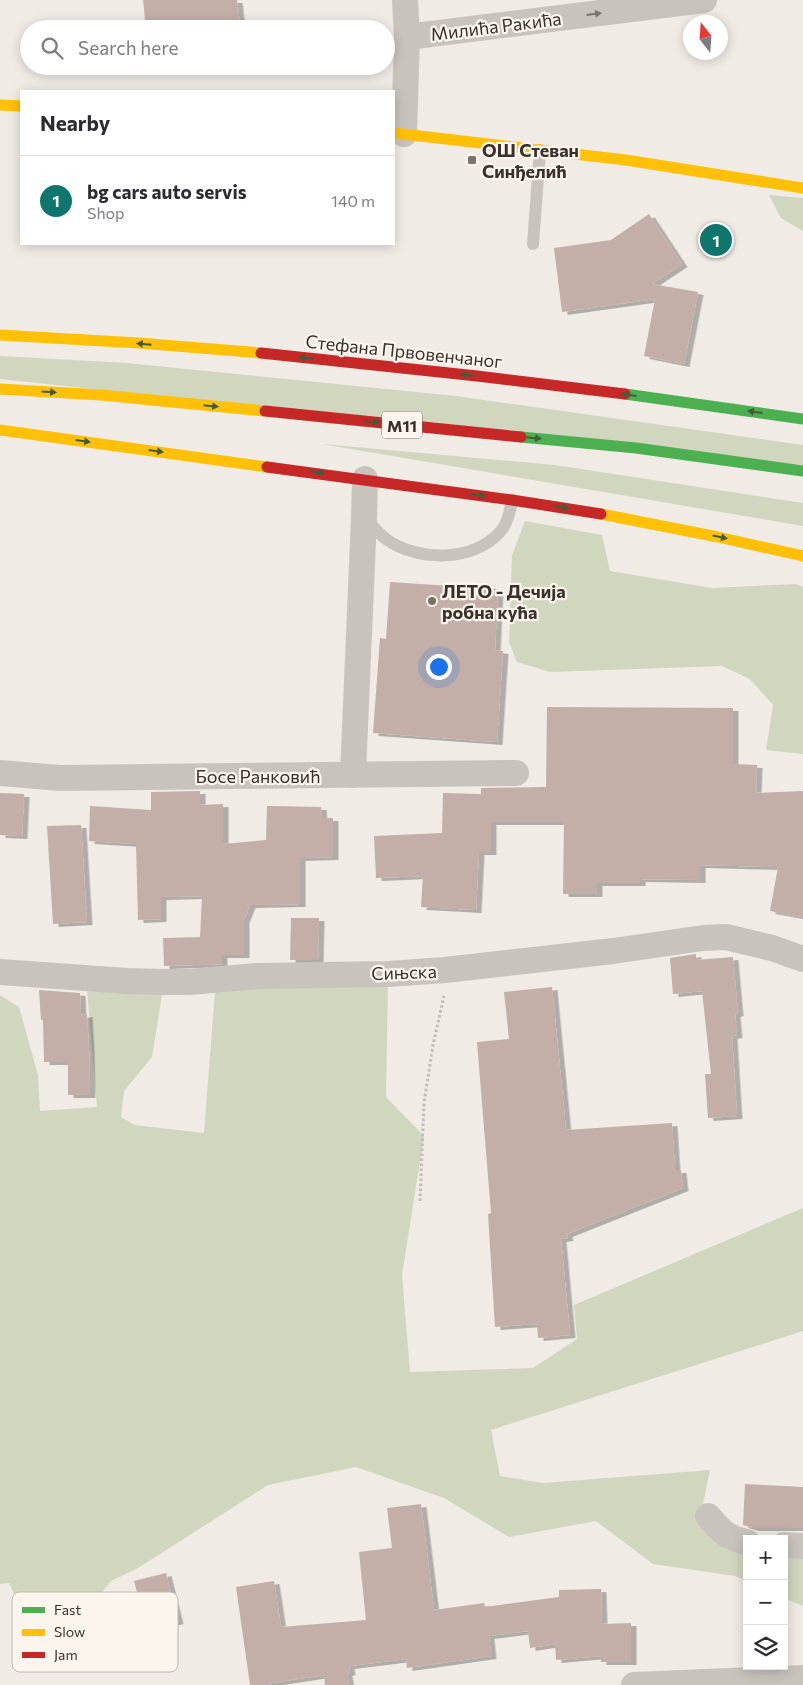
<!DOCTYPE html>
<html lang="en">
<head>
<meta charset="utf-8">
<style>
  :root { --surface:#fff; --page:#f2f2f3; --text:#2b2b33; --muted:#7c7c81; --line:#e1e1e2; --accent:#0f766e }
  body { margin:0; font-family:Commissioner,sans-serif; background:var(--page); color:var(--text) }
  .controls { position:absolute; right:15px; bottom:15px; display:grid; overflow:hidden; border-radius:0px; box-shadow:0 2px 12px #0003 }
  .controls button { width:45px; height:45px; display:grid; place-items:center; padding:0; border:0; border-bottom:1px solid var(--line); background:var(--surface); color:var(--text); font:25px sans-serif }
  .compass { position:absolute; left:683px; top:15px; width:45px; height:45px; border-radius:50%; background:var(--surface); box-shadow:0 2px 12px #0003; rotate:343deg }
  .you { position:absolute; left:438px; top:666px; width:18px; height:18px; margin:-12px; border:4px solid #fff; border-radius:50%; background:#1a73e8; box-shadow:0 0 0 8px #1a73e833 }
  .badge { display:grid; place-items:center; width:32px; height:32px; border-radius:50%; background:var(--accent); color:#fff; font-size:16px; font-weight:700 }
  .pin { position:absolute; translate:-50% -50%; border:2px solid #fff; box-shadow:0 1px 5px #0006 }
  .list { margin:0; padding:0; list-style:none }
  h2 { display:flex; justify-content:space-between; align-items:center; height:65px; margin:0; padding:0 20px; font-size:21px }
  h2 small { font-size:16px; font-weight:400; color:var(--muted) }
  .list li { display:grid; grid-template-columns:32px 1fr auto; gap:15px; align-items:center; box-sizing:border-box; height:90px; padding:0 20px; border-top:1px solid var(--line) }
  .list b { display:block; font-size:19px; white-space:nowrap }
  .list p { margin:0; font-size:16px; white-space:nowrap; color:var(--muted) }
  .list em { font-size:16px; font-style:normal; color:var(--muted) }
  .icon { flex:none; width:28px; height:28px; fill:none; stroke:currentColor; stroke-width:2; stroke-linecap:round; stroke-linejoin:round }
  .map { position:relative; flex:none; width:803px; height:1685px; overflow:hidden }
  .search { position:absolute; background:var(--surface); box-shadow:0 2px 12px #0003; left:20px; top:20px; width:375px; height:55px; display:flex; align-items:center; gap:12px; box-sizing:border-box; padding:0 18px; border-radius:28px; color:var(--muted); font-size:19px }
  .panel { position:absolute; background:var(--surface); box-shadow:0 2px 12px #0003; left:20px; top:90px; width:375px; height:155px; border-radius:0px }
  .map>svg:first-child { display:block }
</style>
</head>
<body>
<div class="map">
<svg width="803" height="1685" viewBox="0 0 803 1685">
  <defs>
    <filter id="shadow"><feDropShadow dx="5.5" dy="3" stdDeviation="0" flood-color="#0004"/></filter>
  </defs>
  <rect width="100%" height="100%" fill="#f0ebe5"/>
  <g fill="#d1d6bf">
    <polygon points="769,195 803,198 803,231 781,218"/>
    <polygon points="0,356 127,363 456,396 803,445 803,466 0,379"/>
    <polygon points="322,444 555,465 803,503 803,526"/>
    <polygon points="525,521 602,535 610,571 712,588 796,584 803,587 803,754 766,750 773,705 750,679 722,666 550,672 517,662 509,642 512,555"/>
    <polygon points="388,974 386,1097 424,1136 402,1275 410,1372 533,1368 577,1339 574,1305 803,1208 803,1331 491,1430 500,1476 543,1483 710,1470 699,1523 747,1541 747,1581 735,1576 653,1564 596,1521 509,1537 444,1498 356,1467 268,1485 138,1568 111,1581 46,1660 9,1583 0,1584 0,995 19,1007 38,1075 40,1111 97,1107 86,978 164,982 152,1057 124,1091 121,1117 134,1125 204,1133 216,978"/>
    <polygon points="784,1547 803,1550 803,1606 784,1598"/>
  </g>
  <g fill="#c3afa7" filter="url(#shadow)">
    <polygon points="143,0 237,0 240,24 201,29 146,29"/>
    <polygon points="649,214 682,264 652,284 698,292 684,364 644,356 655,299 562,312 554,248 611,240"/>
    <polygon points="390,582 498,589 495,650 503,651 497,742 373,733 380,638 386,639"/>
    <polygon points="547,707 733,708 733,764 757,765 756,793 803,791 803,917 770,911 778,867 700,865 700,880 640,879 640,883 597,883 597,894 563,894 564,822 491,822 491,852 479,852 476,910 421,907 423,876 376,878 374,836 442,833 443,793 481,794 481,788 546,787"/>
    <polygon points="200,791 200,805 223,804 223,844 266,840 267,806 321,807 322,818 333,818 333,857 300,858 300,904 250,905 244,920 244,955 222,955 222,964 164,966 163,938 200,937 202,896 161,897 161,919 138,920 136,844 89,841 90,806 151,810 151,792"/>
    <polygon points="0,793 24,794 22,836 0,835"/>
    <polygon points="81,825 87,922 53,924 47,826"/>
    <polygon points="291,918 319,918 318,960 290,960"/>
    <polygon points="696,954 696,960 733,957 738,1013 735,1014 737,1035 732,1036 737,1116 708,1118 705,1074 711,1074 702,991 673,994 670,958"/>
    <polygon points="552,987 566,1130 672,1123 675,1170 681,1170 683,1188 567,1234 568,1238 561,1239 570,1335 538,1338 537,1324 495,1327 488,1214 491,1213 477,1042 509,1039 504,992"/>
    <polygon points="39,990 80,993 81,1015 87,1014 89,1050 90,1095 68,1095 68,1062 44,1062 43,1020 41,1020"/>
    <polygon points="745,1484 803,1487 803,1528 753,1528 743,1525"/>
    <polygon points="421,1504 434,1610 484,1603 485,1607 559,1597 559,1590 601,1589 602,1624 631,1623 631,1662 601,1662 601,1656 556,1660 555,1644 530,1648 528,1631 489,1636 491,1656 407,1668 406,1659 349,1666 350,1672 347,1673 349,1685 325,1685 324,1675 259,1685 250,1685 236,1587 274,1581 281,1627 366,1620 359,1552 392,1548 387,1508"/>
    <polygon points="166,1573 178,1621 147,1629 134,1581"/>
  </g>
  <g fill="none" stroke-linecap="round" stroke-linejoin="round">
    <polyline stroke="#c2bbb6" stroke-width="3" stroke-dasharray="2.5 2.5" stroke-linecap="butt" points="420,1201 424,1103 433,1045 444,996"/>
    <g stroke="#c9c3be" stroke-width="12">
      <polyline points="533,244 540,150"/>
      <path d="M364 517C371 524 378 533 386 539 418 562 473 562 500 532 508 523 510 511 512 500"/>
    </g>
    <g stroke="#c9c3be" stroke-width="26">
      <polyline points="407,37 704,0"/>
      <polyline points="404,134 407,37 405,0"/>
      <polyline points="0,773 60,778 516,773"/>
      <polyline points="353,775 364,517 365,479"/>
      <polyline points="0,972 127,981 164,982 189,982 258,976 388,974 445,970 613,951 703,938 726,937 772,948 803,959"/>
      <path d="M708 1516C721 1531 727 1538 747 1542"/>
      <polyline points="784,1545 803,1546"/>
      <polyline points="634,1685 803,1678"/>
    </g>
    <g stroke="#4caf50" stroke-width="11">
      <polyline points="625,394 803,419"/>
      <polyline points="521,437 636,448 803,471"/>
    </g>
    <g stroke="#ffc107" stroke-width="11">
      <polyline points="0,105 21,106"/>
      <polyline points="394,133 626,160 803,188"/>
      <polyline points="0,335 139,343 261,353"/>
      <polyline points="0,389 101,395 265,411"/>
      <polyline points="0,430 267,467"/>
      <polyline points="601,514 718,537 803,556"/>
    </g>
    <g stroke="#c62828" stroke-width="11">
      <polyline points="261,353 477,376 625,394"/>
      <polyline points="265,411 521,437"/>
      <polyline points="267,467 512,500 601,514"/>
    </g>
  </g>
  <defs><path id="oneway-solid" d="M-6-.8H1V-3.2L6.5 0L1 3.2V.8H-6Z" transform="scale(1.25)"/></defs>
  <use fill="#7b726d" href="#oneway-solid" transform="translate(594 14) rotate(-7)"/>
  <g fill="#415c38">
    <use href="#oneway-solid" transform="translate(144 344) rotate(-175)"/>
    <use href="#oneway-solid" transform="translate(306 358) rotate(-174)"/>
    <use href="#oneway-solid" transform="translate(468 375) rotate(-174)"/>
    <use href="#oneway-solid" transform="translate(49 392) rotate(4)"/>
    <use href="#oneway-solid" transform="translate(629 395) rotate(-173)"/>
    <use href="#oneway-solid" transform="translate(211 406) rotate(6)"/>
    <use href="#oneway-solid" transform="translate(755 412) rotate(-172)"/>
    <use href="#oneway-solid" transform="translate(372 422) rotate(6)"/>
    <use href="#oneway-solid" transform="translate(534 438) rotate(6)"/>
    <use href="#oneway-solid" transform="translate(83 441) rotate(8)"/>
    <use href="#oneway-solid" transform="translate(156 451) rotate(8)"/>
    <use href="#oneway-solid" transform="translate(317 472) rotate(8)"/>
    <use href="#oneway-solid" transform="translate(478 495) rotate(8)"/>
    <use href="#oneway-solid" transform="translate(561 507) rotate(9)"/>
    <use href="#oneway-solid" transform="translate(720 537) rotate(12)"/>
  </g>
  <g fill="#7a716c" stroke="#fbf5ee" stroke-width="2">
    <rect x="467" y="155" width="10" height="10" rx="2.5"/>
    <circle cx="432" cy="601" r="5"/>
  </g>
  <g text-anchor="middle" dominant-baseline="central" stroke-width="4.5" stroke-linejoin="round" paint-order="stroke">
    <rect fill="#fbf5ee" stroke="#756b66" stroke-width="1" x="382" y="411.5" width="40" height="27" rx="4"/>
    <g font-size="16" font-weight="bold" fill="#3b302b">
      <text x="402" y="425">M11</text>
    </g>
    <g font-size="18" fill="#3b302b" stroke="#fbf5ee">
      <text transform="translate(496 26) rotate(-7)">Милића Ракића</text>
      <text transform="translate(404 351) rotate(6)">Стефана Првовенчаног</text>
      <text x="258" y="776">Босе Ранковић</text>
      <text transform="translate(404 972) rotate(-2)">Сињска</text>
    </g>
    <g font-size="18" font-weight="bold" fill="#3b302b" stroke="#fbf5ee" text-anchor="start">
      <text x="482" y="150">ОШ Стеван<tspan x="482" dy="21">Синђелић</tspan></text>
      <text x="442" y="591">ЛЕТО - Дечија<tspan x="442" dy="21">робна кућа</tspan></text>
    </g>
  </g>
  <rect x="12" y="1592" width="166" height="80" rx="8" fill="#fbf5ee" stroke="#c1bab4" stroke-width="1"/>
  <rect x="22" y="1607" width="23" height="6" fill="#4caf50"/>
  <rect x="22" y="1629" width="23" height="7" fill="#ffc107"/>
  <rect x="22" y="1652" width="23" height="6" fill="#c62828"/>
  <g font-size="14" fill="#3b302b">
    <text x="54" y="1615">Fast</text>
    <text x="54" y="1637">Slow</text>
    <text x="54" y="1660">Jam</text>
  </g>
</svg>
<div class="controls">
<button>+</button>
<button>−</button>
<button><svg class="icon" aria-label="layers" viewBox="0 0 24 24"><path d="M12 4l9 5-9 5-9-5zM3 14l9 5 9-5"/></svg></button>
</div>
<svg class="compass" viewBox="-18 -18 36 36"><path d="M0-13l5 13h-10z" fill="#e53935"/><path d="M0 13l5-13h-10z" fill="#7c7c81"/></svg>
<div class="you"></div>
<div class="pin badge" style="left:716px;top:240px">1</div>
<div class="search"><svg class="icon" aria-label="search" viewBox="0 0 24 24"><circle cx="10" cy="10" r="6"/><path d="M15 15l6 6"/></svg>Search here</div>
<section class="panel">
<h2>Nearby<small></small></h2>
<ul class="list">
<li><span class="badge">1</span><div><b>bg cars auto servis</b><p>Shop</p></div><em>140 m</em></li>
</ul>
</section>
</div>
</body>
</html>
